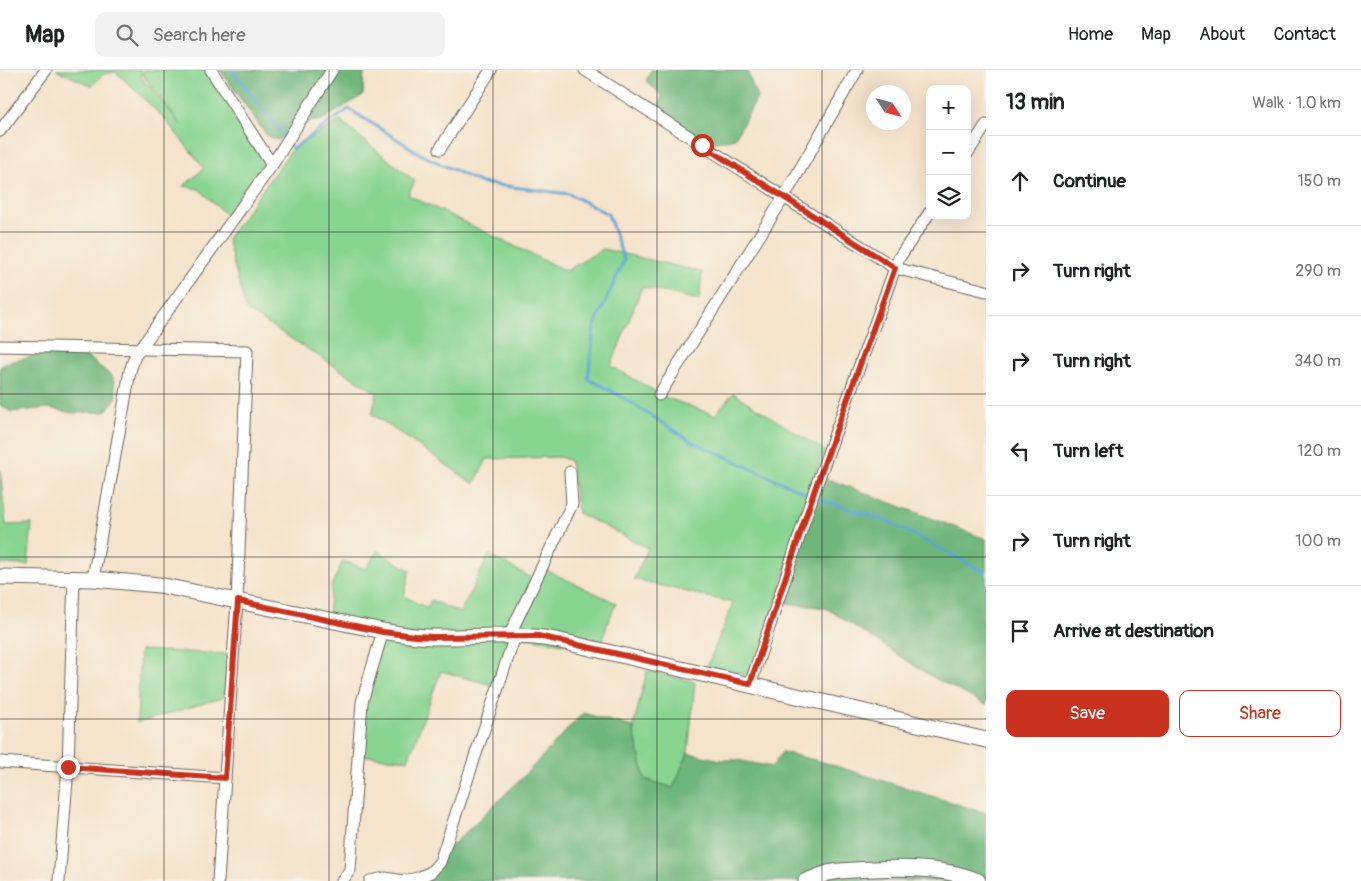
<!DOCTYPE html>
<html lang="en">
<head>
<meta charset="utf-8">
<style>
  :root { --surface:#fff; --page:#f2f2f2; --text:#202124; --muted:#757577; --line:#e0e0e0; --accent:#c8321e }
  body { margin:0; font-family:Pangolin,sans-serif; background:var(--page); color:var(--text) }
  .controls { position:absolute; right:15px; top:15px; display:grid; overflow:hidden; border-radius:10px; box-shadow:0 5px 20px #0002 }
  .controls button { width:45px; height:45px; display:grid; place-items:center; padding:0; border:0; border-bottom:1px solid var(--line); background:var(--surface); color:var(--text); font:25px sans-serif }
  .compass { position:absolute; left:866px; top:15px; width:45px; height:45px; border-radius:50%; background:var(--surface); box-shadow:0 5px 20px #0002; rotate:126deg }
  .stop { position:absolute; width:15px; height:15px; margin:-11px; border:4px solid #c8321e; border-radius:50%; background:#fff }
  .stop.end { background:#c8321e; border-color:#fff; box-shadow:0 1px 5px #0008 }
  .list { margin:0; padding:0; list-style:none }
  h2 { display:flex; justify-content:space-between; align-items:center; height:65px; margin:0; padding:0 20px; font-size:21px }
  h2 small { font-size:16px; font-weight:400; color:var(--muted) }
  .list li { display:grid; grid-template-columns:32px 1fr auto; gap:15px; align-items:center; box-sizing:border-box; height:90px; padding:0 20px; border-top:1px solid var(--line) }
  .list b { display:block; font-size:19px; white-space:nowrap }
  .list em { font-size:16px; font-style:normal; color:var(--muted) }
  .actions { display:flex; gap:10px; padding:15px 20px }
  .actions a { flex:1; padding:11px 0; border:1px solid var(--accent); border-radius:10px; text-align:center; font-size:18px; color:var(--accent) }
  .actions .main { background:var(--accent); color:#fff }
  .icon { flex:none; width:28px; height:28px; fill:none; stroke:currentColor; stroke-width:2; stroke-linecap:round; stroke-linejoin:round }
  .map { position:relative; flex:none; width:986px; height:811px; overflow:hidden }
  header { display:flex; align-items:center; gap:30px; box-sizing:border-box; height:70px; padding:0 25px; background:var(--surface); border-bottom:1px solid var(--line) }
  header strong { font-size:24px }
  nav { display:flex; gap:28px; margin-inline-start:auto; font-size:18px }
  .search { width:350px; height:45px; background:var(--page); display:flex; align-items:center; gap:12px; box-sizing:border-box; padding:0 18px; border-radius:10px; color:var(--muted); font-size:19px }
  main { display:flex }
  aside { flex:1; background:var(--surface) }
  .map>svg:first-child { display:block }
</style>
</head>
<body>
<header>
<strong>Map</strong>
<div class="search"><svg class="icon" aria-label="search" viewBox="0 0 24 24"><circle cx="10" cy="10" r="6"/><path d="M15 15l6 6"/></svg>Search here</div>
<nav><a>Home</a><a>Map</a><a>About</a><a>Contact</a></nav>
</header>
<main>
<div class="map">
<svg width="986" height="811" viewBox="0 0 986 811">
  <rect width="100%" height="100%" fill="#f7f3e8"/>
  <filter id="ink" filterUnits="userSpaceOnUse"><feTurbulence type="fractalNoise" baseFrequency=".02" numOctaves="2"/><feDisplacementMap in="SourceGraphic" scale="10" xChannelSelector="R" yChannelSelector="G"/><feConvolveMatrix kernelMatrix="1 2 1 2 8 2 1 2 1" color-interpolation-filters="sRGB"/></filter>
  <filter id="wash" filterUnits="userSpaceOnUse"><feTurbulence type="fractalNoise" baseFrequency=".0096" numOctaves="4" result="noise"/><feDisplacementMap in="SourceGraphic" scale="20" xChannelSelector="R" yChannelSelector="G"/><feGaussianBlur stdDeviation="1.12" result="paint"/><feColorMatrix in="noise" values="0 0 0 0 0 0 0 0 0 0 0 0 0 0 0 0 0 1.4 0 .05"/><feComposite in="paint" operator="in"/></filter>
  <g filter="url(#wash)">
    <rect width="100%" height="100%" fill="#f5e3cb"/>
    <g fill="#88d491" stroke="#527856">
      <polygon points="56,0 142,0 140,6 181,55 142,4 145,0 211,0 272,95 232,151 199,119 184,116 204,98 164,48 116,2 103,4 92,16"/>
      <polygon points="340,51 415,111 408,125 566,201 603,179 702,202 699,230 642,217 611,296 667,328 715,345 733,323 825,381 813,407 753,606 707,597 733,533 634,509 648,478 578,443 570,391 563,388 558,387 487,389 474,414 372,344 377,323 246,240 227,169 292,79"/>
      <polygon points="0,399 6,455 32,454 28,495 0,494"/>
      <polygon points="377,481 410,500 404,526 427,538 431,530 460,543 489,485 536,510 509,566 502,618 441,601 408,690 358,685 362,632 381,565 327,550 332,514 343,491 366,499"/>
      <polygon points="544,499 616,533 607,555 600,580 515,566"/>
      <polygon points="140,580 229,584 225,627 137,653"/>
      <polygon points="647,601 695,612 688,683 673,718 645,709 634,662 634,653"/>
    </g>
    <g fill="#6eb67b" stroke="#45694c">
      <polygon points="220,0 364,0 363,25 322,50 309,52 278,70 267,66"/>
      <polygon points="651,0 747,0 757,28 735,68 702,75 657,46 662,25 646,11"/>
      <polygon points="48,283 86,286 113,307 117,327 105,342 72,343 48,338 11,342 0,335 0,297 8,292"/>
      <polygon points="820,406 986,469 986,635 931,606 826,538 777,532"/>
      <polygon points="583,643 633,657 645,709 673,718 688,683 721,690 737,690 772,697 782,682 823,692 986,743 986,811 361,811 418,808 521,709"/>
    </g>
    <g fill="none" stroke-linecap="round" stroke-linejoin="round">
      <g stroke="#5da5d4" stroke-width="3">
        <polyline points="232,0 286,68"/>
        <polyline points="289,73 292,79 349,39 422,85 481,113 569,124 608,144 624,190 594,257 588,309 617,324 691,371 810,425"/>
        <polyline points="816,428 886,451 926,471 986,503"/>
      </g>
    </g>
  </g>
  <g filter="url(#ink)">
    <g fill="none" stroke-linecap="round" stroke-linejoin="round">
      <defs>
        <g id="minor">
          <polyline points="211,0 272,95"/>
          <polyline points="585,0 895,198 986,221"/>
          <polyline points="0,61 46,0"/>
          <polyline points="440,79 491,0"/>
          <polyline points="967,84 986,55"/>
          <polyline points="0,276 247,281 237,531 218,811"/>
          <polyline points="659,325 784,127 857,0"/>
          <polyline points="93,509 130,301 135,286 272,95 332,0"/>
          <polyline points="509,566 572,434 570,402"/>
          <polyline points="750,615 815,419 895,198 899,188 930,142"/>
          <polyline points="0,692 225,708"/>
          <polyline points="59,811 68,697 74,508"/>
          <polyline points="342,811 350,800 362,632 383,561"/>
          <polyline points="370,811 385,808 404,811 418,808 431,802 440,792 515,566"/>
        </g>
        <g id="tertiary">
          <path d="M0 507 93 509 159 515 383 561C399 564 416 567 433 567 474 568 516 562 556 570L986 670"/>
          <path d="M806 811 828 803 840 801C882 798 938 794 978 811"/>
        </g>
      </defs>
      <use href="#minor" stroke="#686259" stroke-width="13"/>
      <use href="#tertiary" stroke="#686259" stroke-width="17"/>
      <use href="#minor" stroke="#fff" stroke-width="11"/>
      <use href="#tertiary" stroke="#fff" stroke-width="15"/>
    </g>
  </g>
  <g fill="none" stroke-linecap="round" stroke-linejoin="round" filter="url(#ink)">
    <polyline stroke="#c8321e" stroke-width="6" points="68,697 225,708 238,531 383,562 415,566 433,567 538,566 556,570 750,614 815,419 895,198 702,75"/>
  </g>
  <path fill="none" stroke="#1c1c1c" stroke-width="1" stroke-opacity="0.55" d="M164 0V811M329 0V811M493 0V811M657 0V811M822 0V811M0 162H986M0 324H986M0 487H986M0 649H986"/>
</svg>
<div class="controls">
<button>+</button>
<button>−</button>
<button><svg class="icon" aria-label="layers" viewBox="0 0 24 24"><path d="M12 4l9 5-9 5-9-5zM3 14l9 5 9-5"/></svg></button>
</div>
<svg class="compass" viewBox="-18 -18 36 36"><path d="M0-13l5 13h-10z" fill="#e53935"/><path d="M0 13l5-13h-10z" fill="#757577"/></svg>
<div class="stop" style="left:702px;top:75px"></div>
<div class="stop end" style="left:68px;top:697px"></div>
</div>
<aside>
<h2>13 min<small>Walk · 1.0 km</small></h2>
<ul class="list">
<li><svg class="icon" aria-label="ahead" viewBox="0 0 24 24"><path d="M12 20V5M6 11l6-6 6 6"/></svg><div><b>Continue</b></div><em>150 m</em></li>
<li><svg class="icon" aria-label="right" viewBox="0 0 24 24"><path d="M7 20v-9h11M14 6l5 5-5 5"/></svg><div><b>Turn right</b></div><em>290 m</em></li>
<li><svg class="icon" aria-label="right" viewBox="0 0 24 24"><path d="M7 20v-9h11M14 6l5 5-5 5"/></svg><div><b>Turn right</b></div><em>340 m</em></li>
<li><svg class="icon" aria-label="left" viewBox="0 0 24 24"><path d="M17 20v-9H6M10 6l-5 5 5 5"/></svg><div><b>Turn left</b></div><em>120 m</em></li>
<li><svg class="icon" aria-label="right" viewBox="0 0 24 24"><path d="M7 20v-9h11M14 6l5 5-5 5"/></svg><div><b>Turn right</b></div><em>100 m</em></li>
<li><svg class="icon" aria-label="arrive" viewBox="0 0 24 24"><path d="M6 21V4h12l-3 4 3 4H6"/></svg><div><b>Arrive at destination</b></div></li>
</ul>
<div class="actions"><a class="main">Save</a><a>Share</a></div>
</aside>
</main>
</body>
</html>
